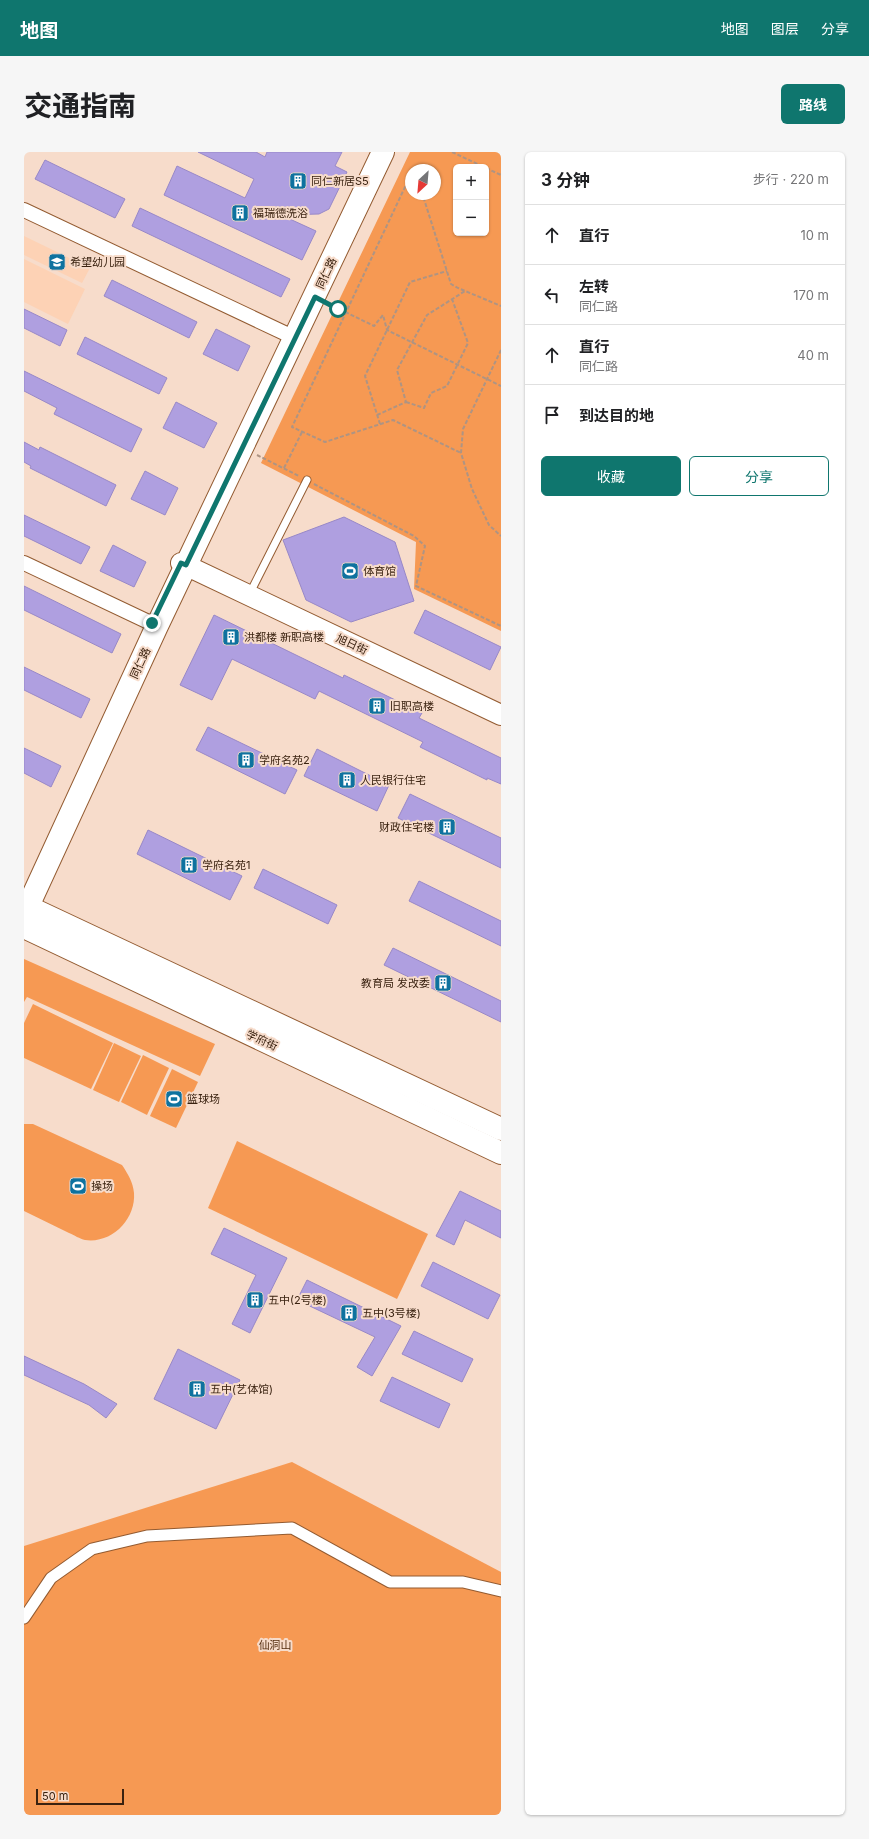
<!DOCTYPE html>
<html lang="zh">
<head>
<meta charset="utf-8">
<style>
  :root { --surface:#fff; --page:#f6f6f6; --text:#202124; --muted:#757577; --line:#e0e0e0; --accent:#0f766e }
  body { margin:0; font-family:Inter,"Noto Sans SC",sans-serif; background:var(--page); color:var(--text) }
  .controls { position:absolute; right:12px; top:12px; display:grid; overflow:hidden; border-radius:6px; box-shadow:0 1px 3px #0004 }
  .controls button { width:36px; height:36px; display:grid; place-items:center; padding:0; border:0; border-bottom:1px solid var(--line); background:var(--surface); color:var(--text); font:20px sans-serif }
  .compass { position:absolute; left:381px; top:12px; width:36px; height:36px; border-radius:50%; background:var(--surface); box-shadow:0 1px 3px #0004; rotate:206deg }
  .scale { position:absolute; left:12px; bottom:10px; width:88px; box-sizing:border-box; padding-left:4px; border:2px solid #3a2210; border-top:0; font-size:11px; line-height:14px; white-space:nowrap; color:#3a2210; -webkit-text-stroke:3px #f7dccb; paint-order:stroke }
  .stop { position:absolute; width:12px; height:12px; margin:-9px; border:3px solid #0f766e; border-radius:50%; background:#fff }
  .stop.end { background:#0f766e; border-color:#fff; box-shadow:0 1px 4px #0008 }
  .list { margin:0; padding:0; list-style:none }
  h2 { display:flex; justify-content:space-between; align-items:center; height:52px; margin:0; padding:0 16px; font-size:17px }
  h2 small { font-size:13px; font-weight:400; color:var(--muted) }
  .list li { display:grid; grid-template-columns:26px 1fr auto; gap:12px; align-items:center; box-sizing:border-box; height:60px; padding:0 16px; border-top:1px solid var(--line) }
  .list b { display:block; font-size:15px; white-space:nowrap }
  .list p { margin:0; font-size:13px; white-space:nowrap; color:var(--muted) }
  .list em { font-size:13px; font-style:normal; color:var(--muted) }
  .actions { display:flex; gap:8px; padding:12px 16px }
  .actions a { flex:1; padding:9px 0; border:1px solid var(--accent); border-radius:6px; text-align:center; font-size:14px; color:var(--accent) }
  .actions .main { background:var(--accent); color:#fff }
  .icon { flex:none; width:22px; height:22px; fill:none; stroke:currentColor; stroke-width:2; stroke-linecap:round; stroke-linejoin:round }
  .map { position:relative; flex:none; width:477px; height:1663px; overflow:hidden; border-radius:6px }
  header { display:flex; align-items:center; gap:24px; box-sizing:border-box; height:56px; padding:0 20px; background:var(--accent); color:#fff }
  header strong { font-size:19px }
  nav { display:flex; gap:22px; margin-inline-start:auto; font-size:14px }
  .intro { display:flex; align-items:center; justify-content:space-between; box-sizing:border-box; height:96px; padding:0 24px }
  h1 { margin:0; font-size:28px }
  .button { padding:10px 18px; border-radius:6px; background:var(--accent); color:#fff; font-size:14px; font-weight:700 }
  main { display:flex; gap:24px; padding:0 24px }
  aside { flex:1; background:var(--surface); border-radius:6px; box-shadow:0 1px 3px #0004 }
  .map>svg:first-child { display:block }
</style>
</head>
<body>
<header>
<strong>地图</strong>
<nav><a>地图</a><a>图层</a><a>分享</a></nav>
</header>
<div class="intro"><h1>交通指南</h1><a class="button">路线</a></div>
<main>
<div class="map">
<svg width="477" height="1663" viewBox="0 0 477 1663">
  <rect width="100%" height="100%" fill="#f7dccb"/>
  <g fill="#fdd2b5">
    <polygon points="0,84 66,116 58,131 0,103"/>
    <polygon points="0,107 61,137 44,172 0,150"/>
  </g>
  <g fill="#f69953" fill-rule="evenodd">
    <path d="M386 0H477V479L390 437 392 390 237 311ZM432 15H462V81H432ZM387 18H411V42H387Z"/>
    <polygon points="0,807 191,892 176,924 3,845 0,850"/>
    <polygon points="9,852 89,891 67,937 0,906 0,871"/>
    <polygon points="90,891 117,904 95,950 69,938"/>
    <polygon points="119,903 145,916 123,963 97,950"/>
    <polygon points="148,917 174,930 152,976 126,964"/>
    <path d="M0 972H9L98 1013C104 1022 109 1030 110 1041 112 1067 88 1092 61 1088 56 1087 50 1083 45 1081 30 1074 15 1066 0 1059Z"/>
    <polygon points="213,989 404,1082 373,1147 184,1056"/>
    <polygon points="268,1310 477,1420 477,1663 0,1663 0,1394"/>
  </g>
  <g fill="#af9fe0" stroke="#9888c7">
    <polygon points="174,0 232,0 241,5 243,0 318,0 311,14 323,20 305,57 295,62 257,63 292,79 278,108 140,43 153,14 221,46 230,27"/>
    <polygon points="21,8 101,47 91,66 11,27"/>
    <polygon points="116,56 266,127 257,145 108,74"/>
    <polygon points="88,128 173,170 165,186 80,144"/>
    <polygon points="0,157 43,178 36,194 0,176"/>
    <polygon points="192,177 226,194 214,219 179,202"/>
    <polygon points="61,185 143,226 135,242 53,202"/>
    <polygon points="0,219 118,277 107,300 30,262 33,256 0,239"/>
    <polygon points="152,250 193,271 180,296 139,276"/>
    <polygon points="0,290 15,298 16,295 92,333 82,354 6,316 7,314 0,310"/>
    <polygon points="121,319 154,336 141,363 107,347"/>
    <polygon points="0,363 66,395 57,412 0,384"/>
    <polygon points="320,365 371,390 390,449 327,470 282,448 259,388"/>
    <polygon points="89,393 122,410 110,435 76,419"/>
    <polygon points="0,434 97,482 88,501 0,458"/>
    <polygon points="401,458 477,495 466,518 390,481"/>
    <polygon points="190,463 319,526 320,523 398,561 395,566 477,606 477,632 463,626 463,628 396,595 399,590 295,539 291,547 208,507 188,548 156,533"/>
    <polygon points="0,515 66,547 57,566 0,538"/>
    <polygon points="184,575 273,618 261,642 172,598"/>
    <polygon points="0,596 37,614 27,635 0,621"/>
    <polygon points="293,597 365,633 353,659 280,624"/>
    <polygon points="386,642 477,686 477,716 374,666"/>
    <polygon points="124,678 218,724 206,748 113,702"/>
    <polygon points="239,717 313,753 304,772 230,736"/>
    <polygon points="395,729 477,769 477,794 385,749"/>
    <polygon points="369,796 477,849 477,870 360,813"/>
    <polygon points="436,1039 477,1059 477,1086 441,1068 430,1093 412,1084"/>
    <polygon points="200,1076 263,1106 226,1181 208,1172 232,1123 187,1102"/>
    <polygon points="409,1110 476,1143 464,1167 397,1134"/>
    <polygon points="283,1128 377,1174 348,1224 333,1215 351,1185 273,1148"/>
    <polygon points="390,1179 449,1207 438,1230 378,1202"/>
    <polygon points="154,1197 216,1228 192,1277 130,1247"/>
    <polygon points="0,1204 60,1232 93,1252 82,1266 65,1253 0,1223"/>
    <polygon points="368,1225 426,1252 415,1276 356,1249"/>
  </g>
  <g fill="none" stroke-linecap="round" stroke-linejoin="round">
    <defs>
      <polyline id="service" points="225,443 283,328"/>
      <polyline id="pedestrian" points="0,1466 27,1426 68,1397 123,1384 268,1376 366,1430 439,1430 477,1439"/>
      <g id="minor">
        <polyline points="0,58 271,186"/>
        <polyline points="0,411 133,474"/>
      </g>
      <polyline id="secondary" points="157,411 477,563"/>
      <g id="primary">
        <polyline points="0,753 477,977"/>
        <polyline points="0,763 133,474 359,0"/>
        <polyline points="0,775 477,1001"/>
      </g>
    </defs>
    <use href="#service" stroke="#935b31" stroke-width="9"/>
    <use href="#pedestrian" stroke="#935b31" stroke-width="13"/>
    <use href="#minor" stroke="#935b31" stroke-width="16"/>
    <use href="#secondary" stroke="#935b31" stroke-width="22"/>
    <use href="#primary" stroke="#935b31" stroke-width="24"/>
    <g stroke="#ae9483" stroke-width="2" stroke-dasharray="4 2" stroke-linecap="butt">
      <polyline points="428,0 460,15"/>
      <polyline points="462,16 477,23"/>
      <polyline points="387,38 381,35 268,275 301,290 369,268 437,301"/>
      <polyline points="395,42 399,44 427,132 434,136 477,154"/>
      <polyline points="305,152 350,174 359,163 363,178 477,234"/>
      <polyline points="477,198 439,277 437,301 448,337 465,373 477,384"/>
      <polyline points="382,250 400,256 407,241 423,234 444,191 428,147"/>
      <polyline points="353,263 382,250 373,218 403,163 441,139"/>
      <polyline points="356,272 341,224 386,130 423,119"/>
      <polyline points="233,303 275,324"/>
      <polyline points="260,316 278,280"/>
      <polyline points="290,332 390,384 401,394 392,434 477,474"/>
    </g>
    <use href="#service" stroke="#fff" stroke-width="7"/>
    <use href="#pedestrian" stroke="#fff" stroke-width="11"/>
    <use href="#minor" stroke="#fff" stroke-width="14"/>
    <use href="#secondary" stroke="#fff" stroke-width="20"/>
    <use href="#primary" stroke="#fff" stroke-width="22"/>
  </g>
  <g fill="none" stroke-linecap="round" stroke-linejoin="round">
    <polyline stroke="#0f766e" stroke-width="5" points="128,471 157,411 162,413 291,145 314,157"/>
  </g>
  <defs>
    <symbol id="building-square" viewBox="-11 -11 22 22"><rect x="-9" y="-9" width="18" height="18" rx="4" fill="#0e729f" stroke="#f7dccb"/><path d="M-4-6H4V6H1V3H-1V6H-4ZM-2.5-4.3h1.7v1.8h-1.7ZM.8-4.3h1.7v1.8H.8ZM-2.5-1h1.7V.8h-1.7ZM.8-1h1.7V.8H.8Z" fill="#fff"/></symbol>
    <symbol id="school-square" viewBox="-11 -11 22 22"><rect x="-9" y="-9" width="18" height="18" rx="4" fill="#0e729f" stroke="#f7dccb"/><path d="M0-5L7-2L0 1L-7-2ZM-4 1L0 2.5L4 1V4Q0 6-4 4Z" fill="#fff"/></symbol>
    <symbol id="stadium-square" viewBox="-11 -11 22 22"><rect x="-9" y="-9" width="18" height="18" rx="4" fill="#0e729f" stroke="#f7dccb"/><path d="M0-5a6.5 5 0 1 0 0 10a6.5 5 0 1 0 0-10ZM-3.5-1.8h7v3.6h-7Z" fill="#fff"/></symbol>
  </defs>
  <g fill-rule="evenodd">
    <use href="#building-square" x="264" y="19" width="20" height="20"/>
    <use href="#building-square" x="206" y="51" width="20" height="20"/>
    <use href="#school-square" x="23" y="100" width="20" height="20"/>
    <use href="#stadium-square" x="316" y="409" width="20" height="20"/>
    <use href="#building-square" x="197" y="475" width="20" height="20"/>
    <use href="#building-square" x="343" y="544" width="20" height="20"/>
    <use href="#building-square" x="212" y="598" width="20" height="20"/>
    <use href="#building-square" x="313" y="618" width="20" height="20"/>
    <use href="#building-square" x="413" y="665" width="20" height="20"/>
    <use href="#building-square" x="155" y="703" width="20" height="20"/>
    <use href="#building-square" x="409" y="821" width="20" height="20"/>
    <use href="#stadium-square" x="140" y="937" width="20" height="20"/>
    <use href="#stadium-square" x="44" y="1024" width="20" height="20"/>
    <use href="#building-square" x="221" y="1138" width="20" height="20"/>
    <use href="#building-square" x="315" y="1151" width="20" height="20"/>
    <use href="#building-square" x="163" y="1227" width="20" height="20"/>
  </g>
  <g text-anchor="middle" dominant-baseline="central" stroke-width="4" stroke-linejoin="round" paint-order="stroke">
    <g font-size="11" fill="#3a2210" stroke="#f7dccb" text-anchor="start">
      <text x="287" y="29">同仁新居S5</text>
      <text x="229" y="61">福瑞德洗浴</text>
      <text x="46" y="110">希望幼儿园</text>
      <text x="339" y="419">体育馆</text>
      <text x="220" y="485">洪都楼 新职高楼</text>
      <text x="366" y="554">旧职高楼</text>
      <text x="235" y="608">学府名苑2</text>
      <text x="336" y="628">人民银行住宅</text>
      <text x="410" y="675" text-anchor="end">财政住宅楼</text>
      <text x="178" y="713">学府名苑1</text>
      <text x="406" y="831" text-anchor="end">教育局 发改委</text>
      <text x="163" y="947">篮球场</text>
      <text x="67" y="1034">操场</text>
      <text x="244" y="1148">五中(2号楼)</text>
      <text x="338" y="1161">五中(3号楼)</text>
      <text x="186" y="1237">五中(艺体馆)</text>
    </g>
    <g font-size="11" fill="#3a2210" stroke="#f7dccb">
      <text transform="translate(302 121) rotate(-65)">同仁路</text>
      <text transform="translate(328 492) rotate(25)">旭日街</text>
      <text transform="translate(116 511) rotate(-65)">同仁路</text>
      <text transform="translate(238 888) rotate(25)">学府街</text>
    </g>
    <g font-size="11" fill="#542d0f" stroke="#f7dccb">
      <text x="251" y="1493">仙洞山</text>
    </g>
  </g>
</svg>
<div class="controls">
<button>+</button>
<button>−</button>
</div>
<svg class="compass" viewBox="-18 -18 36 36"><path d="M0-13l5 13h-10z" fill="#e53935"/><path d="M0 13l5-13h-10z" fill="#757577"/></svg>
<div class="scale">50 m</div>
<div class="stop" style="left:314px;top:157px"></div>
<div class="stop end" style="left:128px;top:471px"></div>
</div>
<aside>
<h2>3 分钟<small>步行 · 220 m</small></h2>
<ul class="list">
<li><svg class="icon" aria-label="ahead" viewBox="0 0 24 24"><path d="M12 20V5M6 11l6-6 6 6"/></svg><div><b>直行</b></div><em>10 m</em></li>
<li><svg class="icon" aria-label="left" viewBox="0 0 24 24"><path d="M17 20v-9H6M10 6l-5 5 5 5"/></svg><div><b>左转</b><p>同仁路</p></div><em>170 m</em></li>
<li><svg class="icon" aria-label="ahead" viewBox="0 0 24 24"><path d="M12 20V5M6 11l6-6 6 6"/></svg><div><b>直行</b><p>同仁路</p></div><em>40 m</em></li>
<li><svg class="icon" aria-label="arrive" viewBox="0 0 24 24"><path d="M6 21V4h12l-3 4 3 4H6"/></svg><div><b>到达目的地</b></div></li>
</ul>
<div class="actions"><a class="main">收藏</a><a>分享</a></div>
</aside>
</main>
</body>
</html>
